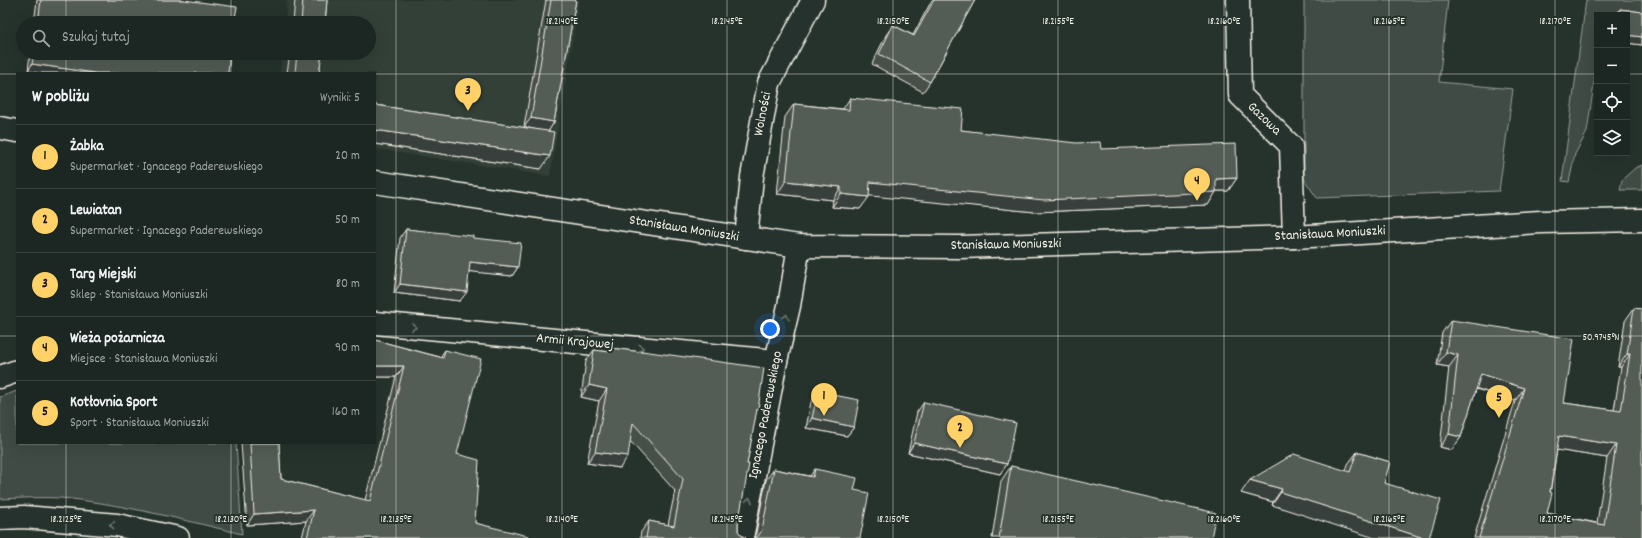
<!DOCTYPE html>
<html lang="pl">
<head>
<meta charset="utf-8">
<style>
  :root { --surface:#1c2622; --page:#29322f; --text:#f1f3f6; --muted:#a0a5a5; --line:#3a4340; --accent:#ffd166 }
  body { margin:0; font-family:Dekko,sans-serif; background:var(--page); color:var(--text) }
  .controls { position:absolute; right:12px; top:12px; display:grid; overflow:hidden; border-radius:0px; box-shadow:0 4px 16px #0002 }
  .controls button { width:36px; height:36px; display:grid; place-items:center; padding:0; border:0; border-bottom:1px solid var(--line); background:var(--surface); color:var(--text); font:20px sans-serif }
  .you { position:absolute; left:770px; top:329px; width:14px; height:14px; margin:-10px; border:3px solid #fff; border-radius:50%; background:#1a73e8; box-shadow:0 0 0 6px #1a73e833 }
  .badge { display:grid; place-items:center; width:26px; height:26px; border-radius:50%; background:var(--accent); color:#111; font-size:13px; font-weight:700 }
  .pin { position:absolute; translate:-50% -33px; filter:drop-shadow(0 1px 2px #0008) }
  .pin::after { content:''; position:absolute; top:21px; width:14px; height:12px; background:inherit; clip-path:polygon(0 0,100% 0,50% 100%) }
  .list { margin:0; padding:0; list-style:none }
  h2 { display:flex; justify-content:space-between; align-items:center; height:52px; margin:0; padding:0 16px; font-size:17px }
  h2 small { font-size:13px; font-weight:400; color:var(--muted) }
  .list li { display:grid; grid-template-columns:26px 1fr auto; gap:12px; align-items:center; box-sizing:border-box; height:64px; padding:0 16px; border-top:1px solid var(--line) }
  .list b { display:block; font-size:15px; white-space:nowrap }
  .list p { margin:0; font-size:13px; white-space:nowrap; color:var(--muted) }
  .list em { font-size:13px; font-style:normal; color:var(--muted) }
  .icon { flex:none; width:22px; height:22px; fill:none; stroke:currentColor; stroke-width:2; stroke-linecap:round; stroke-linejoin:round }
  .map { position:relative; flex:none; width:1642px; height:538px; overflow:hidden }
  .search { position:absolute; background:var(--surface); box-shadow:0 4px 16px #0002; left:16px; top:16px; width:360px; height:44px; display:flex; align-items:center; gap:10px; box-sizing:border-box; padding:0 14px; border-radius:22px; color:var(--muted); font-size:15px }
  .panel { position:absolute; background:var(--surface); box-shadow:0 4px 16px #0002; left:16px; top:72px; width:360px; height:372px; border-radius:0px }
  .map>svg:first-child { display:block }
</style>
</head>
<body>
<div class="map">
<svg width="1642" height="538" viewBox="0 0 1642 538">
  <rect width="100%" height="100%" fill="#26332d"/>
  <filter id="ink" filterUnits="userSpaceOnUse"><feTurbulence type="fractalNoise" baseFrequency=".025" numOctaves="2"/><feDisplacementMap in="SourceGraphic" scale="8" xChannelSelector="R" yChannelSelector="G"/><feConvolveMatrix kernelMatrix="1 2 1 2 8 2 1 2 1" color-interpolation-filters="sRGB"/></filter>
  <g filter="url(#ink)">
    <polygon fill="#333f39" points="287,0 579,0 550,176 375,149 375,73 280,73 282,53 369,53 369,23 285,23"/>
    <g fill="#414b45" stroke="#9a9e96">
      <polygon points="1304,0 1448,0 1439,82 1513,89 1499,191 1317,198 1304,179"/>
      <polygon points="1586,0 1642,0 1642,17 1604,12 1604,15 1597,15 1597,63 1587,132 1575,154 1569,182 1562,181"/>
      <polygon points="1642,165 1642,190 1620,190 1622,180 1635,168"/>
      <path d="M17 391V443H236L242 534C188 521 134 507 80 500 54 496 26 498 0 499V397Z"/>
    </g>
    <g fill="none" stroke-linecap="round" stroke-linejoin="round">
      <defs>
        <g id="minor">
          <polyline points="1238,0 1240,95 1291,146 1294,237"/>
          <polyline points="0,128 17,131"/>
          <polyline points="375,182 799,246 960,247 1294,237 1541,222 1642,220"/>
          <polyline points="746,238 752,177 769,83 813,0"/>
          <polyline points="375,323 776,361"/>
          <polyline points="0,377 17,371"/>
          <polyline points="0,518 24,517 117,525 178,538"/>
          <polyline points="742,538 776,361 789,306 799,246"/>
        </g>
      </defs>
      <use href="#minor" stroke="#f4f1e8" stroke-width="25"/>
      <use href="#minor" stroke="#26332d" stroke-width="22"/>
    </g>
    <g fill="#474f49" stroke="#f4f1e8" fill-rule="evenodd">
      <polygon points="37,0 184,0 234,23 34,23"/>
      <polygon points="295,0 327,0 325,23 293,23"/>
      <polygon points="546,0 576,0 554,122 548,131 541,169 375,144 375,105 540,130 524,127"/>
      <polygon points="932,0 975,0 930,82 923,92 872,64 886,35 893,25 913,35"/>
      <polygon points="1620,9 1642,12 1642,45 1627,43 1627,15 1616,15"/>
      <polygon points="30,53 230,53 228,73 39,73 28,71"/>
      <polygon points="290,53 322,53 319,73 287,73"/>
      <polygon points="850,98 961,130 1101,149 1237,178 1228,191 1216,191 1208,205 1035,212 869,195 860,209 832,207 833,200 777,194 785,117 794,104 843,109"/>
      <polygon points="406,229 473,238 518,267 512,276 469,271 460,301 394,293 400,238"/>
      <path d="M1634 308 1642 538H1474L1515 401 1476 389 1461 437 1452 450 1440 447 1449 367 1437 365 1442 333 1451 320 1564 403 1614 410 1621 367H1618L1625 321ZM1557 450 1607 458 1597 523 1547 513Z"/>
      <polygon points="375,340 440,357 445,350 457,454 475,523 528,538 302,538 306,521 247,525 241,443 279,443 281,479 365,500 396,377 375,377"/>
      <polygon points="611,348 641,352 642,351 756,412 747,464 738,524 738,531 742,536 746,538 640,538 641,532 649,521 668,525 675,491 630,441 620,468 587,463 599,401 581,397 586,361 594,350 608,352"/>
      <polygon points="818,392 854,427 847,436 806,428 811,402"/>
      <polygon points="924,402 1007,464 1000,474 908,453 917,412"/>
      <polygon points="1357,452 1390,462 1272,505 1273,502 1241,493 1346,471 1348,464"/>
      <polygon points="1011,466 1211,538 992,538 1001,481"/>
      <polygon points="774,469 810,476 815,469 854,490 755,538 766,480"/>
    </g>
    <g fill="#39403c" stroke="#f4f1e8">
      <polygon points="1627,35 1642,37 1642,45 1627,43"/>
      <polygon points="32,64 95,73 39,73 28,71"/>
      <polygon points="531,118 554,122 548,132 524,127"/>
      <polygon points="375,130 550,156 541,169 375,144"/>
      <polygon points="1237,178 1228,191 1207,191 1216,179"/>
      <polygon points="786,181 841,187 833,200 777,194"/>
      <polygon points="870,182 1216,192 1208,205 1035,212 861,195"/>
      <polygon points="841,194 869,197 860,209 832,207"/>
      <polygon points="470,262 518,267 512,276 464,271"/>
      <polygon points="400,284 467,292 460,301 394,293"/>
      <polygon points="1446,352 1458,355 1449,367 1437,365"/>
      <polygon points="1627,354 1630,354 1621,367 1618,367"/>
      <polygon points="375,366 404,366 396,377 375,377"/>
      <polygon points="1481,374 1524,388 1515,401 1472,387"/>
      <polygon points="589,385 607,389 599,401 581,397"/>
      <polygon points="812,418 854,427 847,436 806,428"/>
      <polygon points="1449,434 1461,437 1452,450 1440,447"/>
      <polygon points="1559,436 1616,445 1607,458 1550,449"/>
      <polygon points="914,443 1007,464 1000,474 908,453"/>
      <polygon points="595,452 628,456 620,468 587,463"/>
      <polygon points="1250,480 1282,489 1273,502 1241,493"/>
      <polygon points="1281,492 1424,538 1375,538 1272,505"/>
      <polygon points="314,510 306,521 247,525 254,514"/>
    </g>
    <g fill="#525c55" stroke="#f4f1e8" fill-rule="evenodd">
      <polygon points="41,0 184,0 237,7 234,23 38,23"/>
      <polygon points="303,0 327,0 325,23 301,23"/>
      <polygon points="551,0 576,0 554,122 531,118"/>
      <polygon points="934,0 975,0 930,82 879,54 893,25 914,36"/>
      <polygon points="1620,9 1642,12 1642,37 1627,35 1627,15 1619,15"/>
      <polygon points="34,53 230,53 228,73 95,73 32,64"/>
      <polygon points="297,53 322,53 319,73 295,73"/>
      <polygon points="850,98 963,109 961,130 1076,143 1100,142 1101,149 1236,144 1237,178 1216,179 1216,192 1044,200 870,182 869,197 841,194 841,187 786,181 794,104 849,110"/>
      <polygon points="375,105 554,132 550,156 375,130"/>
      <polygon points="406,229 473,236 473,238 521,243 518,267 470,262 467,292 400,284"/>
      <path d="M1634 308 1642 309V538H1479L1524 388 1481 374 1461 437 1449 434 1458 355 1446 352 1451 320 1574 339 1564 403 1621 411 1630 354H1627ZM1559 436 1616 445 1604 525 1547 513 1552 493 1550 492Z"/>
      <polygon points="375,340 443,358 445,350 481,359 457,454 479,460 475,523 528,536 528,538 307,538 314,510 254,514 250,443 279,443 281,479 370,501 404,366 375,366"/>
      <polygon points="611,348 642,352 642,351 764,368 758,409 757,409 747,464 749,464 738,524 738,531 742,536 746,538 646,538 649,521 674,526 683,479 633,423 628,456 595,452 607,389 589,385 594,350 610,352"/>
      <polygon points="818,392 859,400 854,427 812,418"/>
      <polygon points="924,402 1016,423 1007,464 914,443"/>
      <polygon points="1357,452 1390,462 1384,483 1441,500 1429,538 1424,538 1283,493 1281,492 1282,489 1250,480 1294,454 1350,472"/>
      <polygon points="1011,466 1216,513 1211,538 999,538"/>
      <polygon points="774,469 813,477 815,469 857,478 854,490 869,493 860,538 755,538 759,535 762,530"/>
    </g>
    <defs><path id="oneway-chevron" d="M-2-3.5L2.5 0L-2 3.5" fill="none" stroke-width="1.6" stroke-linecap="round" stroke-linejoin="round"/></defs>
    <g stroke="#6e766e">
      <use href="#oneway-chevron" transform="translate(786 317) rotate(-77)"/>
      <use href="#oneway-chevron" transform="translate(414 327) rotate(5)"/>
      <use href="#oneway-chevron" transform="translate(641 348) rotate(5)"/>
      <use href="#oneway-chevron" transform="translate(749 500) rotate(-79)"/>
      <use href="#oneway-chevron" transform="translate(112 525) rotate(-174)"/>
    </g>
  </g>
  <path fill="none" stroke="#f4f1e8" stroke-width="1" stroke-opacity="0.45" d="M66 0V23M231 0V23M396 0V538M562 0V538M727 0V538M893 0V538M1058 0V538M1224 0V538M1389 0V538M1555 0V538M66 53V73M231 53V73M0 74H17M375 74H1597M1627 74H1642M0 336H17M375 336H1642M66 443V538M231 443V538"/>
  <g text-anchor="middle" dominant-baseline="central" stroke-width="4" stroke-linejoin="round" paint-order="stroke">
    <g font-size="14" fill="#f4f1e8" stroke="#26332d">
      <text transform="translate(763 114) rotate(-79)">Wolności</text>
      <text transform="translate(1264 119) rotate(44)">Gazowa</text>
      <text transform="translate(684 229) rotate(9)">Stanisława Moniuszki</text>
      <text transform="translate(1330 234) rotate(-3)">Stanisława Moniuszki</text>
      <text transform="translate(1006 245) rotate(-1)">Stanisława Moniuszki</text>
      <text transform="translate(575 342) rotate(5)">Armii Krajowej</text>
      <text transform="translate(766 415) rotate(-79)">Ignacego Paderewskiego</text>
    </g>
  </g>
  <g font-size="10" text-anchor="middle" fill="#f4f1e8" stroke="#26332d" stroke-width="4" stroke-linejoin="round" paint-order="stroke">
    <text x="562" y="24">18.2140°E</text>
    <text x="727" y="24">18.2145°E</text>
    <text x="893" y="24">18.2150°E</text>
    <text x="1058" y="24">18.2155°E</text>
    <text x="1224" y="24">18.2160°E</text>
    <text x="1389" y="24">18.2165°E</text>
    <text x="1555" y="24">18.2170°E</text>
    <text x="1601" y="340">50.9745°N</text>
    <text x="66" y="522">18.2125°E</text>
    <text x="231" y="522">18.2130°E</text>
    <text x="396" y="522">18.2135°E</text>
    <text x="562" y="522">18.2140°E</text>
    <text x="727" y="522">18.2145°E</text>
    <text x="893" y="522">18.2150°E</text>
    <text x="1058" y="522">18.2155°E</text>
    <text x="1224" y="522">18.2160°E</text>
    <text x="1389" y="522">18.2165°E</text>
    <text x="1555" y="522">18.2170°E</text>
  </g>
</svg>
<div class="controls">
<button>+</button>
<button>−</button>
<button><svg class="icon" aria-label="locate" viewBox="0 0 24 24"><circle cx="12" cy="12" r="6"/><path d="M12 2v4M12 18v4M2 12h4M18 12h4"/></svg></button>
<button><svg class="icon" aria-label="layers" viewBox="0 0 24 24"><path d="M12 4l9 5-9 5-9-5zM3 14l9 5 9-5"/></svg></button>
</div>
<div class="you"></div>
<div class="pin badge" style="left:824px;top:416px">1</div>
<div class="pin badge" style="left:960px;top:448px">2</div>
<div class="pin badge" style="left:468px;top:111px">3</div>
<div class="pin badge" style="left:1197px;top:201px">4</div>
<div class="pin badge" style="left:1499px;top:418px">5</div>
<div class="search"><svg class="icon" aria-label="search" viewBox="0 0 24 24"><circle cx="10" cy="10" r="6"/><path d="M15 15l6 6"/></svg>Szukaj tutaj</div>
<section class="panel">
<h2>W pobliżu<small>Wyniki: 5</small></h2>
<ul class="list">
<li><span class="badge">1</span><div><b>Żabka</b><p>Supermarket · Ignacego Paderewskiego</p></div><em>20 m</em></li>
<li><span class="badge">2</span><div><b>Lewiatan</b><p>Supermarket · Ignacego Paderewskiego</p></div><em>50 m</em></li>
<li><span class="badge">3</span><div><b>Targ Miejski</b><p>Sklep · Stanisława Moniuszki</p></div><em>80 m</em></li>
<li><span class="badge">4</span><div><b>Wieża pożarnicza</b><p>Miejsce · Stanisława Moniuszki</p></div><em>90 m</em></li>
<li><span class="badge">5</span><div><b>Kotłovnia Sport</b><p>Sport · Stanisława Moniuszki</p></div><em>160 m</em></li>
</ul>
</section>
</div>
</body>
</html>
